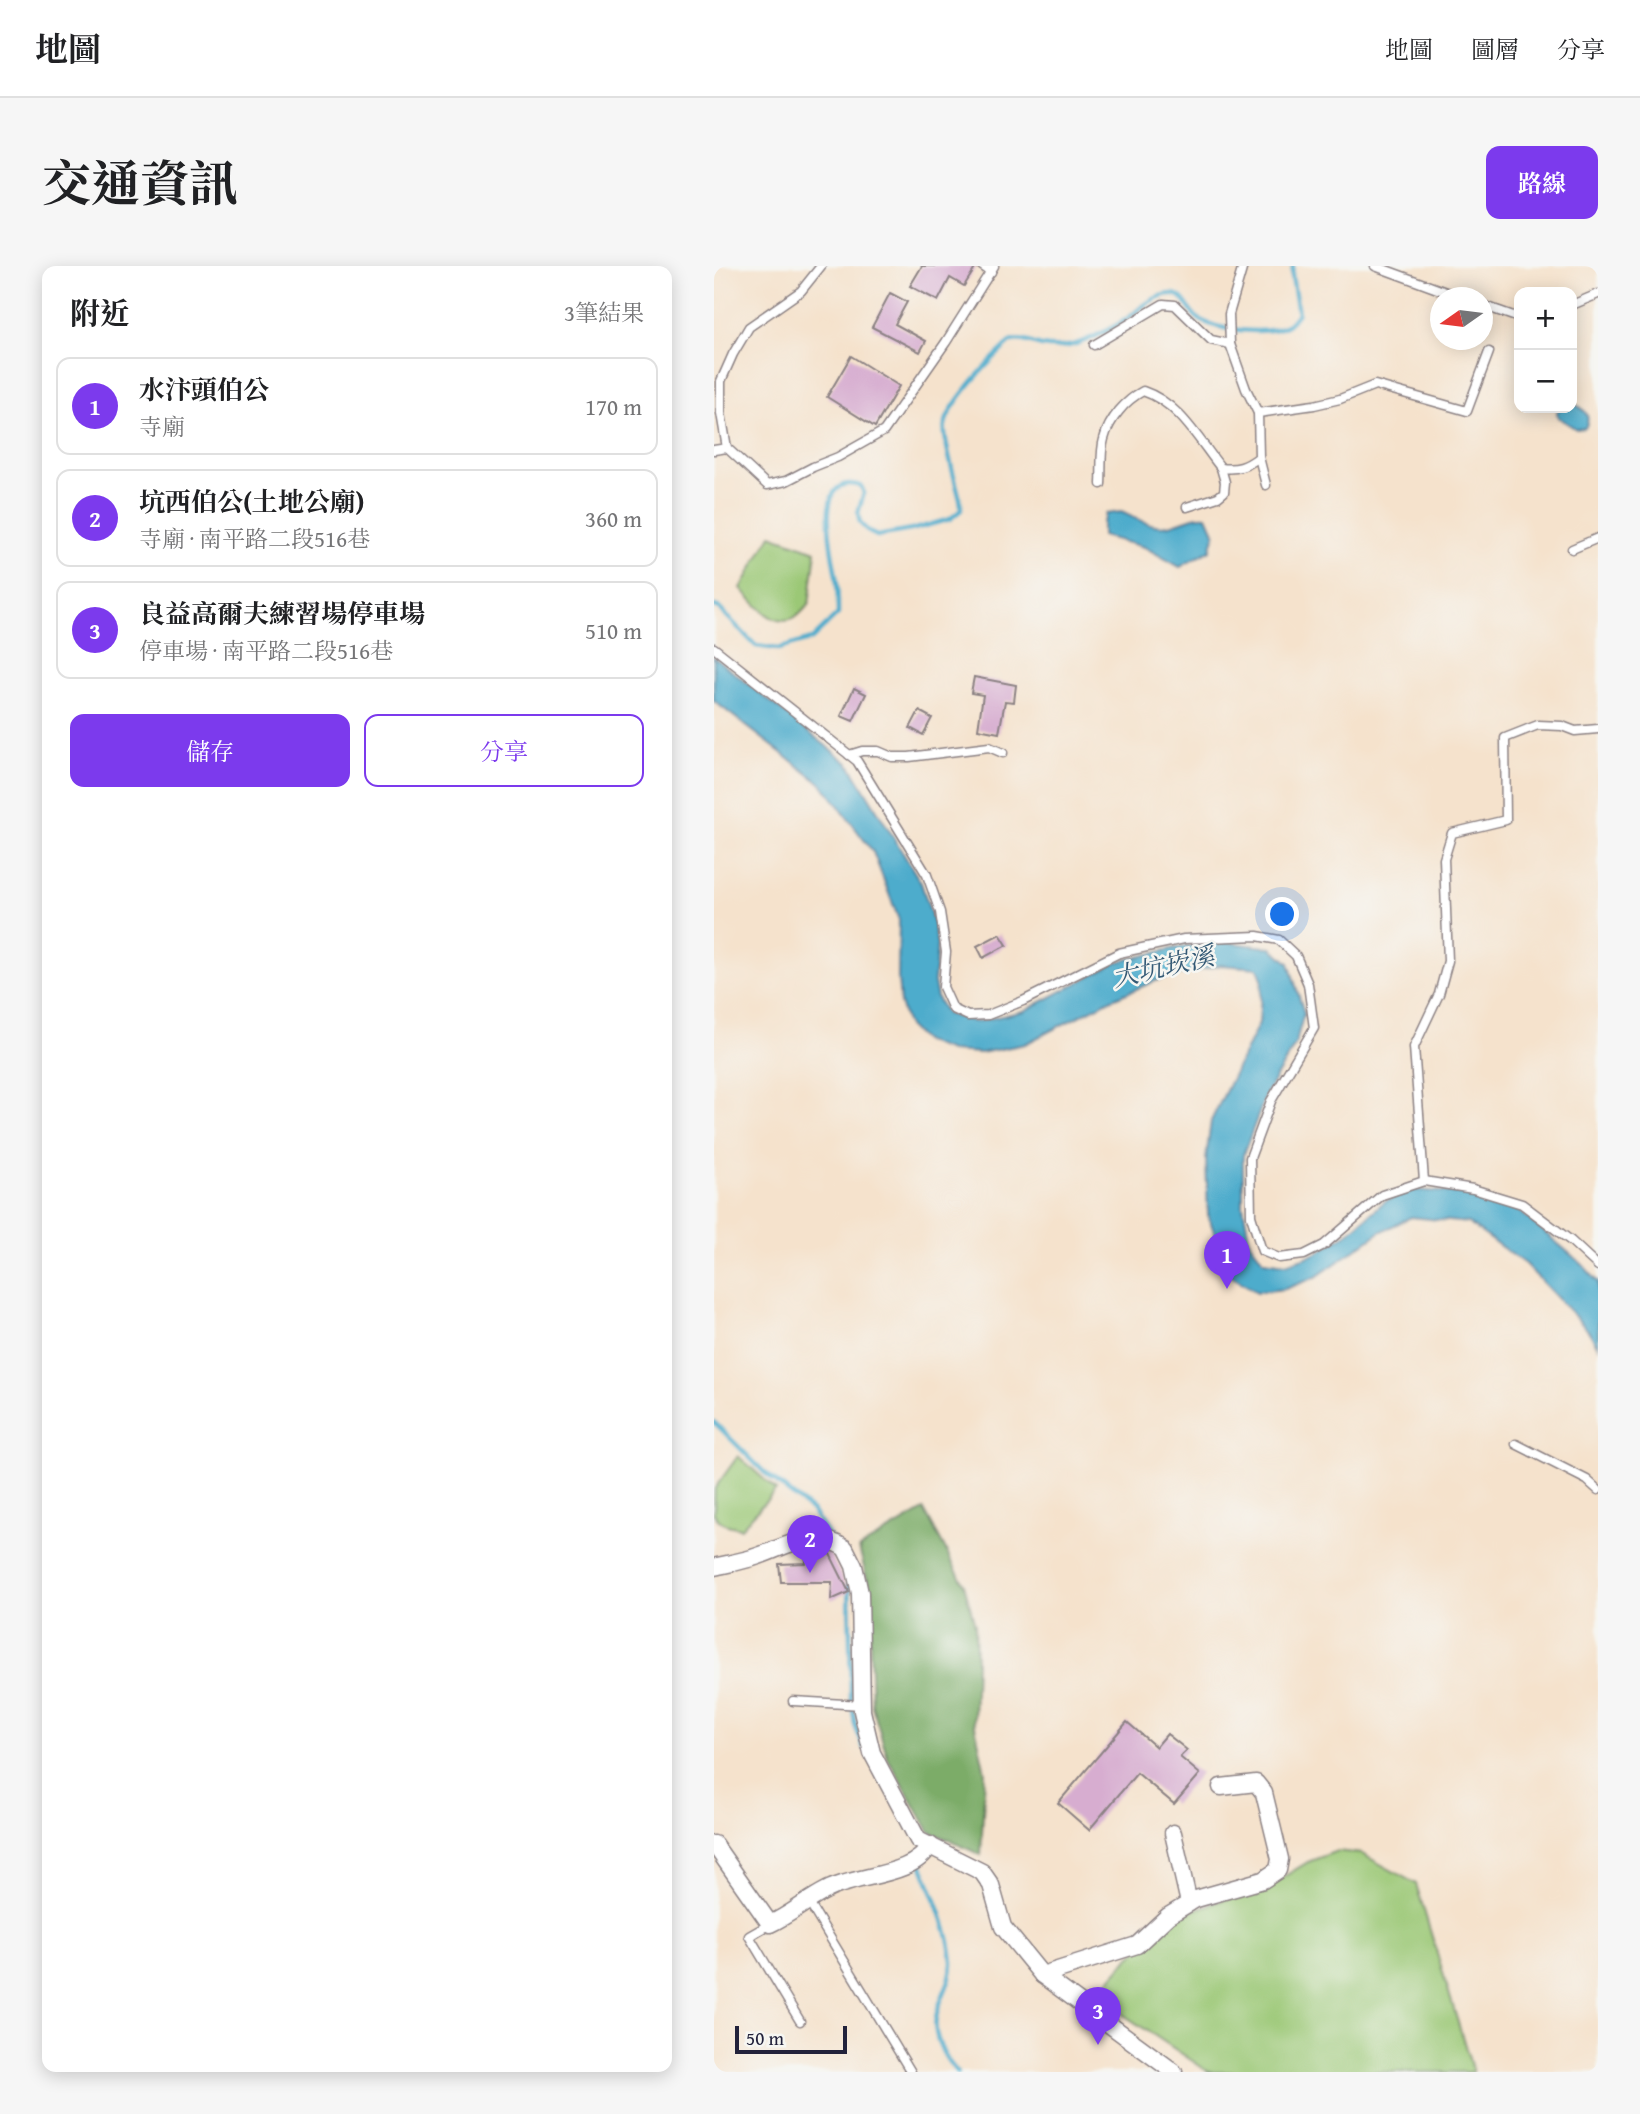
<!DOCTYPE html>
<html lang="zh-TW">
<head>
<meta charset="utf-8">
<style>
  :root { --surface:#fff; --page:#f6f6f6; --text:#202124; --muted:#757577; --line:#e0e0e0; --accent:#7c3aed }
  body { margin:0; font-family:"Gentium Book Plus","Noto Serif TC",serif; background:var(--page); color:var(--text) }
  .controls { position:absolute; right:21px; top:21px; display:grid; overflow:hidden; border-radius:14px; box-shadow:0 4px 18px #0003 }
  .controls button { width:63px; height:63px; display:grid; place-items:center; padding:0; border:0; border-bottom:2px solid var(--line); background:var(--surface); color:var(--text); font:35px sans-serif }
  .compass { position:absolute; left:716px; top:21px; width:63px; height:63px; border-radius:50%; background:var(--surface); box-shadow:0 4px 18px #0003; rotate:256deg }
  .scale { position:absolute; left:21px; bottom:18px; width:112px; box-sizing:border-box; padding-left:7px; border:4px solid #22223b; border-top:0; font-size:19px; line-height:24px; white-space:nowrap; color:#22223b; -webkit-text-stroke:5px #f6f6f2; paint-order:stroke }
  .you { position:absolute; left:569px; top:649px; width:24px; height:24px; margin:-18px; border:5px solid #fff; border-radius:50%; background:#1a73e8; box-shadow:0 0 0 10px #1a73e833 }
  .badge { display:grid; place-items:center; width:46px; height:46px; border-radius:50%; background:var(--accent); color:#fff; font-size:23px; font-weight:700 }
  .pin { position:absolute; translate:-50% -58px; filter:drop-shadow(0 2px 4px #0008) }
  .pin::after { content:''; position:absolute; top:37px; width:24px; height:21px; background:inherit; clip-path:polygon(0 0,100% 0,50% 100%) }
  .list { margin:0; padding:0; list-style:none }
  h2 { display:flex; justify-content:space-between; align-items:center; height:91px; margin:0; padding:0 28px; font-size:30px }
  h2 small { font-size:23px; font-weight:400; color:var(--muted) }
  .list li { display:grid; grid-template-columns:46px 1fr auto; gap:21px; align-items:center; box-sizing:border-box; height:98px; margin:0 14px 14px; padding:0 14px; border:2px solid var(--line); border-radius:14px }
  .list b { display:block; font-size:26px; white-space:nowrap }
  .list p { margin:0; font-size:23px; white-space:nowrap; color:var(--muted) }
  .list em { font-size:23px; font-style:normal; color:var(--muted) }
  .actions { display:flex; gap:14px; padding:21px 28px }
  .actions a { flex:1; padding:16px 0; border:2px solid var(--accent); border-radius:14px; text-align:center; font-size:24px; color:var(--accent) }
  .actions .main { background:var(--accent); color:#fff }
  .map { position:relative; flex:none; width:884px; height:1806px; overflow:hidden; border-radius:14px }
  header { display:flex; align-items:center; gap:42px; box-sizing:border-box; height:98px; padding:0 35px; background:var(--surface); border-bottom:2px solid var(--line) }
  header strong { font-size:33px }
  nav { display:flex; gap:38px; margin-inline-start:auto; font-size:24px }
  .intro { display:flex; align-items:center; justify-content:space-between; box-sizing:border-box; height:168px; padding:0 42px }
  h1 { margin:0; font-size:49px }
  .button { padding:18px 32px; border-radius:14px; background:var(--accent); color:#fff; font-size:24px; font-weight:700 }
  main { display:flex; gap:42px; padding:0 42px }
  aside { flex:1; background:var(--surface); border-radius:14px; box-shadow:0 4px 18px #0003 }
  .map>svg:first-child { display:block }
</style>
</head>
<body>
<header>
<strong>地圖</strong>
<nav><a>地圖</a><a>圖層</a><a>分享</a></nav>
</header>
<div class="intro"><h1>交通資訊</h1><a class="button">路線</a></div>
<main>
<aside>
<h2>附近<small>3筆結果</small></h2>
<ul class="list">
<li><span class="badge">1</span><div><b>水汴頭伯公</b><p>寺廟</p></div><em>170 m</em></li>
<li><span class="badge">2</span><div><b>坑西伯公(土地公廟)</b><p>寺廟 · 南平路二段516巷</p></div><em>360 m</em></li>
<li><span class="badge">3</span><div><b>良益高爾夫練習場停車場</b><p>停車場 · 南平路二段516巷</p></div><em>510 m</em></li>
</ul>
<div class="actions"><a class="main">儲存</a><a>分享</a></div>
</aside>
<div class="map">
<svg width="884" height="1806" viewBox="0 0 884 1806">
  <rect width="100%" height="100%" fill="#f6f6f2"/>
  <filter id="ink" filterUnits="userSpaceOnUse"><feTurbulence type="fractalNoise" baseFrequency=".0143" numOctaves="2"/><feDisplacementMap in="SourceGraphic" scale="14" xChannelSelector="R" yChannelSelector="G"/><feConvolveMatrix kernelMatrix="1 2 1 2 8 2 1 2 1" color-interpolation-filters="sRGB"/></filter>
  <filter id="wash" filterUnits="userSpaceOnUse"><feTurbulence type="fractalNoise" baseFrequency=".00686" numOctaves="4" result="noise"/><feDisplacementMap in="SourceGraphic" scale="28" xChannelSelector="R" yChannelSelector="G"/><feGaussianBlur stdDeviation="1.57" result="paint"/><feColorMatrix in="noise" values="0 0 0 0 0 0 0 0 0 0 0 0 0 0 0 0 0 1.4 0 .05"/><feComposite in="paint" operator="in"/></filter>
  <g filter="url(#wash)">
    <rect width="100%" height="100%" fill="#f5e2cc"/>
    <g fill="#9bc876" stroke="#5e7558" stroke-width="2">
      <path d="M57 269 102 285 95 339C91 342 87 348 82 351 60 365 41 337 27 322Z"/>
      <path d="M24 1190 62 1224 27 1262C15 1260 5 1258 0 1247L1 1222Z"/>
      <polygon points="623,1585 648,1588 702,1618 759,1806 561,1806 555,1803 552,1806 495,1806 389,1735 384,1727 416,1691 466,1649 532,1626 569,1611 594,1596"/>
    </g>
    <polygon fill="#7cac67" stroke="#4f6751" stroke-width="2" points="210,1244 250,1318 261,1359 262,1396 260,1455 271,1506 267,1589 215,1565 174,1492 158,1440 154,1317 145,1282"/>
    <g fill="#4daccc" stroke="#386784" stroke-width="2">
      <path d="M858 138C870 141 878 150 871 162L862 163 844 151 843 145 848 142H858Z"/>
      <path d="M407 246C421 252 440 263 455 259 469 256 479 248 493 250L501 268 496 284 466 301 430 281 388 270V258L392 248Z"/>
      <polygon points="0,391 135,498 207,617 219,654 223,678 220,716 223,732 232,748 261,756 310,745 403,696 466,681 511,676 558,682 575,697 590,747 581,779 553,826 529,889 529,940 536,977 550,995 572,998 601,988 637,965 671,935 701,924 757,928 805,945 868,998 884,1016 884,1080 873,1063 811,998 754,957 697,951 666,966 602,1011 571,1023 543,1026 516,1009 494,949 492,893 497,855 545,757 548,713 544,702 507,699 446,713 396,734 311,778 267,787 236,785 209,775 193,759 186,737 184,712 185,654 159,586 109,519 0,435"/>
    </g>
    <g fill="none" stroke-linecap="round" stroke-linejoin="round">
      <g stroke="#4daccc" stroke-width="4.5">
        <path d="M0 340 4 341 42 380 64 383 98 373 124 348C124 335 124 322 122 310 119 288 97 204 147 220L150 227 144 247 146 257 155 266 163 270 197 264 236 253 247 244V238C244 223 228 171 231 159 235 137 280 90 298 75 308 72 318 78 328 80 343 83 356 81 370 75 383 70 396 63 408 56 422 47 440 27 459 28 471 29 475 47 485 53 502 64 554 70 573 59 577 57 581 51 584 47L578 10 579 0"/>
        <polyline points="0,1156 50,1206 99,1246 116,1272"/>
        <polyline points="122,1283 132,1305 135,1316 137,1431 141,1459 150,1482"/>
        <path d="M207 1597C219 1628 235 1661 238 1695 239 1714 227 1729 223 1747 217 1767 229 1791 243 1806"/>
      </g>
    </g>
    <g id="blocks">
      <g fill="#d7add0">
        <polygon points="208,0 262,0 262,1 250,20 236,12 224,35 196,20"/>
        <polygon points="176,27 193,36 181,58 212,75 206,86 158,61"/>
        <polygon points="137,90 185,120 161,161 113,131"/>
        <polygon points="260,411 302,419 300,436 291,435 285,467 264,463 269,429 257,427"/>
        <polygon points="140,422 152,428 139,455 127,450"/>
        <polygon points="205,445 218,452 209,469 196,462"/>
        <polygon points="286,668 293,679 269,692 263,680"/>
        <polygon points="91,1284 105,1284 115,1286 135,1326 117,1334 118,1316 67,1316 65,1298 92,1297"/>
        <polygon points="413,1456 442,1481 453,1468 473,1484 466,1491 486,1508 460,1538 423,1507 375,1564 344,1537"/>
      </g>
    </g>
  </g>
  <g filter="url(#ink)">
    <use href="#blocks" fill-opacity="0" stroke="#8c8284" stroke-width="2"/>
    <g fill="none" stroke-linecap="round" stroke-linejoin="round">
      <defs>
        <g id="service">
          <polyline points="268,0 277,6"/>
          <polyline points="661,0 748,32"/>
          <polyline points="768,39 805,52"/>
          <polyline points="858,39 884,28"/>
          <polyline points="380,79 449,38 461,39 497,74 516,78"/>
          <polyline points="544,147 600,139 626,133 661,119 753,145 775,86"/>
          <polyline points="13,182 53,219 72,215 99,201 124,191 170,165 232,76 280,0"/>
          <polyline points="0,184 13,182 7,147 7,115 19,88 35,61 87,25 107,0"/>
          <polyline points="545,191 552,219"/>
          <path d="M387 218C388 204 386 186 390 173 395 153 412 134 429 125 465 137 484 173 507 202 523 204 532 201 545 191L544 147 532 123 516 78 515 48 529 0"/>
          <polyline points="473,241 504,231 510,226 511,216 507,202"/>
          <polyline points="858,283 884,272"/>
          <polyline points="0,382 143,495 213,609 226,646 232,686 229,721 239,743 254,750 274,749 309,735 405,687 470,673 543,670 565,674 582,690 594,718 600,762 557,835 536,892 537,950 548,985 565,992 590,989 610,979 668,929 710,915 759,923 808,938 857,975 884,1000"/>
          <polyline points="135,489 148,485 164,485 178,491 195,491 275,481 289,487"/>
          <polyline points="710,915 700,781 725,728 734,695 730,593 738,567 792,554 791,472 824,459 848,460 861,465 884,463"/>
          <polyline points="802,1178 873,1214 884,1224"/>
          <polyline points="79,1435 148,1439"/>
          <polyline points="94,1635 197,1806"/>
          <polyline points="56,1658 35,1670 86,1755"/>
        </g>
        <g id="minor">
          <path d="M0 1301C12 1298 25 1296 38 1292 70 1283 95 1260 131 1282L140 1300 146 1327 148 1445 158 1487 204 1574 268 1606 277 1619 289 1661 328 1709 460 1806"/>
          <polyline points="459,1567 475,1637"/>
          <path d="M0 1578 56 1658C76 1649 93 1634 113 1624 143 1608 200 1611 216 1579"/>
          <polyline points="328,1709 423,1679 454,1650 482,1633 549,1614 564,1604 566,1593 550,1527 542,1517 507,1521"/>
        </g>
      </defs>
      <use href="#service" stroke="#8c8284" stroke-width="11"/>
      <use href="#minor" stroke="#8c8284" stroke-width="19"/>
      <use href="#service" stroke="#fff" stroke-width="8"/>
      <use href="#minor" stroke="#fff" stroke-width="16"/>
    </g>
  </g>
  <g text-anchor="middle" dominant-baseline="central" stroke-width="5" stroke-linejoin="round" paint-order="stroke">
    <g font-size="26" font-style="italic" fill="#335975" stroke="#f6f6f2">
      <text transform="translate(449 700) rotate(-13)">大坑崁溪</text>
    </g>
  </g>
</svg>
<div class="controls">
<button>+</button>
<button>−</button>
</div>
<svg class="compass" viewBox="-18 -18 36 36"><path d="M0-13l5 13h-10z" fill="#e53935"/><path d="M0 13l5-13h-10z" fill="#757577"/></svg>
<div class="scale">50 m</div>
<div class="you"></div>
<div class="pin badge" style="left:513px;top:1023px">1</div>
<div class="pin badge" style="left:96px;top:1307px">2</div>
<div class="pin badge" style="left:384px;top:1779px">3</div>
</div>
</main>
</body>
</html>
